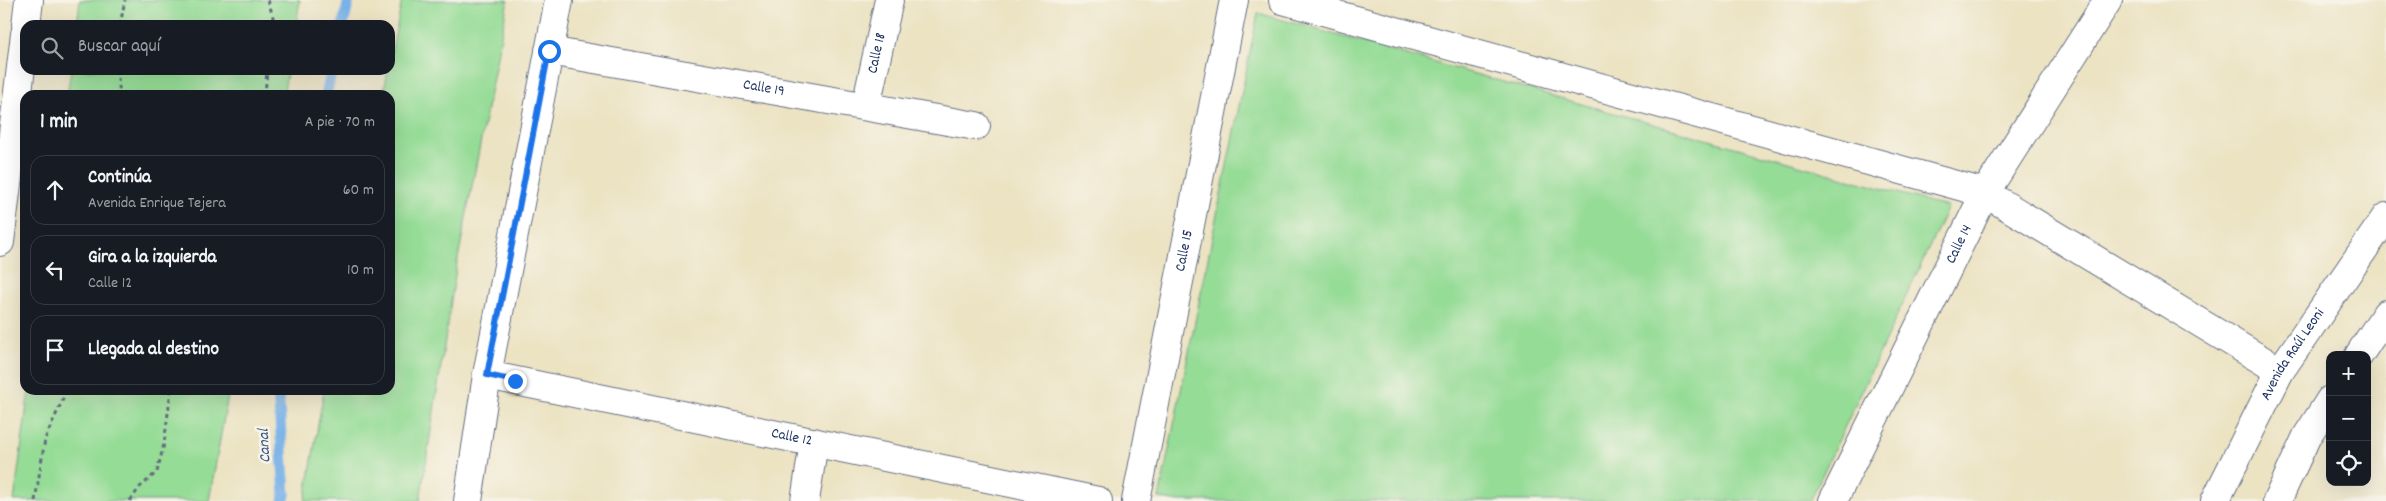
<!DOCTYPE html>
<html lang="es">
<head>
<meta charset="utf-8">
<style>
  :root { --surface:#171b24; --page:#242831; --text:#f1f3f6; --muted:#9ea1a6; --line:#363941 }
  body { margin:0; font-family:Dekko,sans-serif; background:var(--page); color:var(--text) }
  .controls { position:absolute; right:15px; bottom:15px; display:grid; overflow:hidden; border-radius:10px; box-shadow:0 5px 20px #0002 }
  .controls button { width:45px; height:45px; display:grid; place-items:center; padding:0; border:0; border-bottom:1px solid var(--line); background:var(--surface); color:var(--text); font:25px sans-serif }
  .stop { position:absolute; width:15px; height:15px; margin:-11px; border:4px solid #1a73e8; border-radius:50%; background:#fff }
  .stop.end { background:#1a73e8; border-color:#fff; box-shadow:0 1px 5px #0008 }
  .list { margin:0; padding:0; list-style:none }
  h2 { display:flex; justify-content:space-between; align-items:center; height:65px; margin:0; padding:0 20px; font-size:21px }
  h2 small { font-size:16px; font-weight:400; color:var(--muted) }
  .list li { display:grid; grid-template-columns:32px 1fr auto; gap:15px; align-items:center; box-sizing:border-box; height:70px; margin:0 10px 10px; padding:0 10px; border:1px solid var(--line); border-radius:15px }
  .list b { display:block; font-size:19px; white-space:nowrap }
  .list p { margin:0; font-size:16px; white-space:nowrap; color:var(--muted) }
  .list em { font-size:16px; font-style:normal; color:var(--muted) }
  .icon { flex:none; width:28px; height:28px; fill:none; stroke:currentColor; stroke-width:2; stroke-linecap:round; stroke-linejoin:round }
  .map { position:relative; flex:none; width:2386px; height:501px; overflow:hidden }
  .search { position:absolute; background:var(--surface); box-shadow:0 5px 20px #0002; left:20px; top:20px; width:375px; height:55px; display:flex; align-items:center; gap:12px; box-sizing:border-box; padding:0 18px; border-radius:15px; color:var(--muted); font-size:19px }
  .panel { position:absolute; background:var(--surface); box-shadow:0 5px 20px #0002; left:20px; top:90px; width:375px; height:305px; border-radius:15px }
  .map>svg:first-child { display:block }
</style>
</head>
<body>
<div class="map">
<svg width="2386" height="501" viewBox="0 0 2386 501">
  <rect width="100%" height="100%" fill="#f7f3e8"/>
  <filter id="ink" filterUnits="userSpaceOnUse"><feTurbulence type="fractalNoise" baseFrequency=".02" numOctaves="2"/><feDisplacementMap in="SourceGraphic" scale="10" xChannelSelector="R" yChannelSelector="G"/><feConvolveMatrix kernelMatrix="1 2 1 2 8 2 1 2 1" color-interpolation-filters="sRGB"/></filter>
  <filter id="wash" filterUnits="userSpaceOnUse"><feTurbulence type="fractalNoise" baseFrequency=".0096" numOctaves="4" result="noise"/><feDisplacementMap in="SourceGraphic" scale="20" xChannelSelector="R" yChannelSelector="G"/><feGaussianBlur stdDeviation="1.12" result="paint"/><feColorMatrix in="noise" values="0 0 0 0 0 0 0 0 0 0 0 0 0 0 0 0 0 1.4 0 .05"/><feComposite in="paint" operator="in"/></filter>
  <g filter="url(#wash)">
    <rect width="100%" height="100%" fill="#ece3c3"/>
    <g fill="#95dc96" stroke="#58867a">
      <polygon points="80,0 300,0 296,25 77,25"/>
      <polygon points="402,0 508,0 456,269 420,501 305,501 324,390 390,390 390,95 383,95 388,70 390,70 390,60"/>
      <polygon points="1258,13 1948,207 1810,501 1172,501 1159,498"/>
      <polygon points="71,70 288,70 283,95 67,95"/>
      <polygon points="29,390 229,390 209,501 14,501"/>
    </g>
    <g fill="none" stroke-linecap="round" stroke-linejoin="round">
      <g stroke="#78b2e9" stroke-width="11">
        <polyline points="343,25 349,0"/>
        <polyline points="326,95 332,70"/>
        <polyline points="278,390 285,495 283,501"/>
      </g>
    </g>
  </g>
  <g filter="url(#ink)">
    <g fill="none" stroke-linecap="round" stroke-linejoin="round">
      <defs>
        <g id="street">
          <polyline points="1283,0 1985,193 2280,371"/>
          <path id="s1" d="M549 51 976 126"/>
          <path id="s2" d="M866 106 889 0"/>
          <polyline points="2359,355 2386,314"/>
          <path id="s3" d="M487 375 1098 501"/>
          <polyline points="468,501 487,375 559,0"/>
          <polyline points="805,501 814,442"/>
          <path id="s4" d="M1136 501 1234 0"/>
          <path id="s5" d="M1833 501 1985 193 2108 0"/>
          <path id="s6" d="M2215 501 2280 371 2386 217"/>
          <polyline points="2277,501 2307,436 2330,400"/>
        </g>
        <g id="secondary">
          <polyline points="26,25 29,0"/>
          <polyline points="0,242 25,34"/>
        </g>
      </defs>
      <use href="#street" stroke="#646e81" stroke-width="30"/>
      <use href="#secondary" stroke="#646e81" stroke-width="30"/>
      <g stroke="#646e81" stroke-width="3" stroke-dasharray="4 4" stroke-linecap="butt">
        <polyline points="268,0 273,17 272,25"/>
        <polyline points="120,25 125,0"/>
        <polyline points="117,70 120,95"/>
        <polyline points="265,95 267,70"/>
        <polyline points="35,501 45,439 67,390"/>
        <polyline points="130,501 140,487 157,472 164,444 171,390"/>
      </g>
      <use href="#street" stroke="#fff" stroke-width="28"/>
      <use href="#secondary" stroke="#fff" stroke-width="28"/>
    </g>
  </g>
  <g fill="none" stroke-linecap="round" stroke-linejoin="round" filter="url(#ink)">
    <polyline stroke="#1a73e8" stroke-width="6" points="515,381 487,375 549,51"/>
  </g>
  <g text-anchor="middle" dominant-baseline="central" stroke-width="5" stroke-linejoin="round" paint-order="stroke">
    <g font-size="15" fill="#1b2f5e" stroke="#f7f3e8">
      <text stroke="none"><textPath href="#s2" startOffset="54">Calle 18</textPath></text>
      <text stroke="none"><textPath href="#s1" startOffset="218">Calle 19</textPath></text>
      <text stroke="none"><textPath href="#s5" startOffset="286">Calle 14</textPath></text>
      <text stroke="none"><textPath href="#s4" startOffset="255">Calle 15</textPath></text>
      <text stroke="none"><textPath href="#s6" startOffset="166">Avenida Raúl Leoni</textPath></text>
      <text stroke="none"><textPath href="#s3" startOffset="311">Calle 12</textPath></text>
    </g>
    <g font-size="16" font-style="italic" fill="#375688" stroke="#f7f3e8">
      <text transform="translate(265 446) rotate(-93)">Canal</text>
    </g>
  </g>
</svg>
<div class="controls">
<button>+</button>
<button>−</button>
<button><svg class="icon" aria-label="locate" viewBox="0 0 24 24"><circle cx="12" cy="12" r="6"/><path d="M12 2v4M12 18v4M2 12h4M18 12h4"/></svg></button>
</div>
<div class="stop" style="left:549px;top:51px"></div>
<div class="stop end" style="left:515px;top:381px"></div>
<div class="search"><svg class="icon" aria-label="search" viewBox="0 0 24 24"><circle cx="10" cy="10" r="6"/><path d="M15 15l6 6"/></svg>Buscar aquí</div>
<section class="panel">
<h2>1 min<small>A pie · 70 m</small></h2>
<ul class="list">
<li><svg class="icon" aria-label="ahead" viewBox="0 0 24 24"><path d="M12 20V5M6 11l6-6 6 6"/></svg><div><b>Continúa</b><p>Avenida Enrique Tejera</p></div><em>60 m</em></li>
<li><svg class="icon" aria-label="left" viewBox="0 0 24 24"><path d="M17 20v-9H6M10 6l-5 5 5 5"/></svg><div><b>Gira a la izquierda</b><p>Calle 12</p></div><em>10 m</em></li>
<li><svg class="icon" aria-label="arrive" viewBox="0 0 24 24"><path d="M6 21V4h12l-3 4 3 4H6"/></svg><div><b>Llegada al destino</b></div></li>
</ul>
</section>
</div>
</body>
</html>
